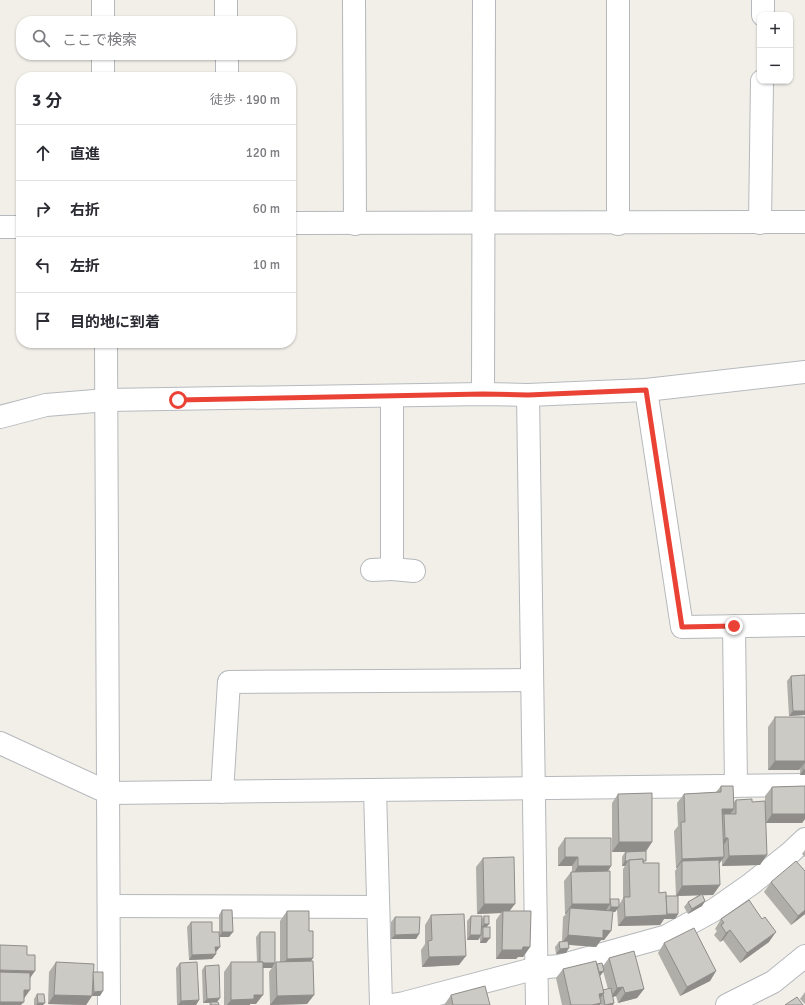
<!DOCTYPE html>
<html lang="ja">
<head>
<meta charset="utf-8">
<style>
  :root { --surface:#fff; --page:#f2f2f3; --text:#2b2b33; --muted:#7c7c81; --line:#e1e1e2 }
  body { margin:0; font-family:Signika,"Noto Sans JP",sans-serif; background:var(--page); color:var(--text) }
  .controls { position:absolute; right:12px; top:12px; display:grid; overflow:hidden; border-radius:8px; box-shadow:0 1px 3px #0004 }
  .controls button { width:36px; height:36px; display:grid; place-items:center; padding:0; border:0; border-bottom:1px solid var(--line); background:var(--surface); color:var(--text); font:20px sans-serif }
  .stop { position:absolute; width:12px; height:12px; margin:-9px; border:3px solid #ea4335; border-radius:50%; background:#fff }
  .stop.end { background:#ea4335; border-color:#fff; box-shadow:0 1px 4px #0008 }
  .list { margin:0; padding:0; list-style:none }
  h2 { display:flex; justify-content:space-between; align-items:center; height:52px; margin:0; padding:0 16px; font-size:17px }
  h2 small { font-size:13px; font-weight:400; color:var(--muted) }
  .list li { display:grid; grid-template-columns:26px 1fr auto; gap:12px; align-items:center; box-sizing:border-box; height:56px; padding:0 16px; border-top:1px solid var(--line) }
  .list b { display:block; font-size:15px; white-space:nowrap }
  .list em { font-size:13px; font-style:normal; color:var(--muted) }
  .icon { flex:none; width:22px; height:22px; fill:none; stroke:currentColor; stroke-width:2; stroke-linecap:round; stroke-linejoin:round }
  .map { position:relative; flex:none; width:805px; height:1005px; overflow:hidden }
  .search { position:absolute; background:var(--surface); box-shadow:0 1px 3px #0004; left:16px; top:16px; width:280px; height:44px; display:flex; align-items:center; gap:10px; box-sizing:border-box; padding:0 14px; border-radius:16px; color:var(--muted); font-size:15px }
  .panel { position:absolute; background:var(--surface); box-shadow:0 1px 3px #0004; left:16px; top:72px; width:280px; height:276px; border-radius:16px }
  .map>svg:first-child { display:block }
</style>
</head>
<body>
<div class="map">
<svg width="805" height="1005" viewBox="0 0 805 1005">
  <rect width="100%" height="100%" fill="#f1efe8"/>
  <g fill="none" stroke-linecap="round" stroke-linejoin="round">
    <defs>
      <g id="street">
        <polyline points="103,0 103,21"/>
        <polyline points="226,0 226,21"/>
        <polyline points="354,0 355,224"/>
        <polyline points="763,15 763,0"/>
        <polyline points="103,55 103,77"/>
        <polyline points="227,55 227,77"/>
        <polyline points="291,223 805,222"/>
        <polyline points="760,223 762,81"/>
        <polyline points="618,224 618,0"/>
        <polyline points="0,227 21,227"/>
        <polyline points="106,343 109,1005"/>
        <polyline points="646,390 682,627 805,625"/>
        <polyline points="483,394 484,0"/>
        <polyline points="528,395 537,1005"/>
        <polyline points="392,396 392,569 414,571"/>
        <polyline points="372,570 392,569"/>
        <polyline points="734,626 736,786"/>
        <polyline points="0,743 109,793 805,785"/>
        <polyline points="375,790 381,1005"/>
        <polyline points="222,792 229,682 532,680"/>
        <polyline points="109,906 378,907"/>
        <polyline points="392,1005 404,1003 537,968 559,966 667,936 714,910 751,884 789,854 805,839"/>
        <polyline points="727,1005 773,982 805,956"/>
      </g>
      <polyline id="secondary" points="0,417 46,405 107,400 483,394 528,395 646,390 805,372"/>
    </defs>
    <use href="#street" stroke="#b5b8bc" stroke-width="24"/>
    <use href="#secondary" stroke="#b6babf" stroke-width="24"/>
    <use href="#street" stroke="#fff" stroke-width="22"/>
    <use href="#secondary" stroke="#fff" stroke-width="22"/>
  </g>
  <g fill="#afaea9" fill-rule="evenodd">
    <polygon points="791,676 805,715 789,716 787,681"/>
    <polygon points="775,717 805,717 805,775 800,775 800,769 799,770 768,770 768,727"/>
    <polygon points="721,786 734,802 736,800 752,802 765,804 765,796 772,787 805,786 805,819 802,823 766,823 760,865 722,866 722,859 719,864 720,885 713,895 702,895 705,901 702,906 688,914 684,907 688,902 699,895 676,896 675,871 677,868 676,868 674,831 678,826 677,803 684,794 716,792"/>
    <polygon points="618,794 652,842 646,852 644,863 659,893 666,896 678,914 675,919 664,919 660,925 618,926 617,909 615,912 612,912 611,931 604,940 601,940 596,947 569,945 566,953 556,954 555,947 559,942 562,942 563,917 566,914 565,914 564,881 571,872 572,872 572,866 558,866 558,848 565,838 611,866 608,871 610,899 619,905 623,898 623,869 625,866 622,866 622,857 625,852 612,852 612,803"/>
    <polygon points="805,850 805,857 802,854"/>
    <polygon points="483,858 509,911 530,947 523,957 518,957 516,959 496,959 496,920 501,913 477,914 476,867"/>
    <polygon points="771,882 805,914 791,925 764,892"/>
    <polygon points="222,910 229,937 219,937 216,952 215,952 216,954 212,959 189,960 187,927 191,922 212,932 219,932 219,915"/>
    <polygon points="287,911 309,931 313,958 311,961 314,995 307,1004 270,1005 269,972 276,962 280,962 280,921"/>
    <polygon points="431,915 459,965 422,967 421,950 425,944 425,925"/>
    <polygon points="471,916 482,919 484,916 490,938 486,943 480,943 480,938 478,940 467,940 467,921"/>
    <polygon points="395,917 419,934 416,939 391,939 391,922"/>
    <polygon points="721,919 769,942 740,963 723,940 720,942 714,935 717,931 715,929"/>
    <polygon points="260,932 272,968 263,968 256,1004 250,1004 250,1005 224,1005 224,972 231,962 257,962 256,937"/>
    <polygon points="664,943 716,971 710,981 680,996 658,953"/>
    <path d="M609 958 644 989 637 998 618 1003 616 996 613 997V1005H601V1004L600 1005H562L556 978 563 969 597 964 603 966ZM603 971 608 989 603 990 600 976Z"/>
    <polygon points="56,962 94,972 100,996 92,996 86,1005 48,1004 49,972"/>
    <polygon points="180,963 199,1000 196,1005 177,1005 176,968"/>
    <polygon points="205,966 220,998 217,1002 219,1005 209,1005 210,1003 203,1003 202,970"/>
    <polygon points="805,992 805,1004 800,999"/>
    <polygon points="37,994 43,1005 34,1005 34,999"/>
    <polygon points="451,995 490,1005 444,1005"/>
  </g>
  <g fill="#8f8d8a">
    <polygon points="793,711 805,711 805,715 789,716"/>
    <polygon points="775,761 805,761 805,762 799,770 768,770"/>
    <polygon points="803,770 805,770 805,775 800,775"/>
    <polygon points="722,809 734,809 727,818 724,814 721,818"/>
    <polygon points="772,814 805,814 805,819 802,823 766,823"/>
    <polygon points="725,838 728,838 722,848 718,848"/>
    <polygon points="619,842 652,842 645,852 612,852"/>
    <polygon points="767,855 760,865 722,866 729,856"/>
    <polygon points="565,857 578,857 572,866 558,866"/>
    <polygon points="724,857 717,867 682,861 677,868 676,868 682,859"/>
    <polygon points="625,861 628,861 625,866 622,866"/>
    <polygon points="578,866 611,866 605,876 572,876"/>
    <polygon points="720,885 713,895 676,896 682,886"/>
    <polygon points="705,901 702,906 688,914 692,909"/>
    <polygon points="484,904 515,904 508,913 503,911 501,913 477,914"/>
    <polygon points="572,904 610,904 604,914 570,908 566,914 565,914"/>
    <polygon points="611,907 619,907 615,912 607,912"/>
    <polygon points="805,910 805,914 791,925 798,916"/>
    <polygon points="666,914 678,914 675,919 664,919 660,925 618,926 625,917"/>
    <polygon points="484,924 489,924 486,928 483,927 482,929 480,929"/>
    <polygon points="603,930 611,931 604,940 601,940 596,947 561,944 568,935"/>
    <polygon points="730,930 723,940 720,942 726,933"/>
    <polygon points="222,932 233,932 229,937 219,937"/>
    <polygon points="776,932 769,942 740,963 747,953"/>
    <polygon points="419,934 416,939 391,939 395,935"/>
    <polygon points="470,935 481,935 478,940 467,940"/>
    <polygon points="483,938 490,938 486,943 480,943"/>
    <polygon points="215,947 220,947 216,952 211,952"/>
    <polygon points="523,947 530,947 523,957 518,957 516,959 496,959 502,950"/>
    <polygon points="569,948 566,953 556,954 560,949"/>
    <polygon points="216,954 212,959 189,960 192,955"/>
    <polygon points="466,956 459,965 422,967 429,957"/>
    <polygon points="313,958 306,968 280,968 287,959"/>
    <polygon points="260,963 275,963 272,968 257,968"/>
    <polygon points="0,970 35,971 28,981 0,980"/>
    <polygon points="604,971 600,976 599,972"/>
    <polygon points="716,971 710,981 680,996 687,987"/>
    <polygon points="623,987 616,996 610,998 617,988"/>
    <polygon points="644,989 637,998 618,1003 625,993"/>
    <polygon points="24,990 30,990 23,1000"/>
    <polygon points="103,991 100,996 92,996 86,1005 48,1004 54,995 91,996 94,992"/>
    <polygon points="604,993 597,1002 599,994"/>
    <polygon points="254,995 263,995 256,1004 250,1004 250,1005 227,1005 231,1000"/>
    <polygon points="314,995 307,1004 270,1005 277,996"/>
    <polygon points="220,998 216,1003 211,1002 210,1003 203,1003 207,999"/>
    <polygon points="199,1000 196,1005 178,1005 181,1001"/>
    <polygon points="0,1002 24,1002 21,1005 0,1005"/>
    <polygon points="38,1003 45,1003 43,1005 36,1005"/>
    <polygon points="601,1003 600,1005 592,1005"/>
    <polygon points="614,1003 613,1005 605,1005"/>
  </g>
  <g fill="#cccac5" stroke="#8f8d8a">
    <polygon points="805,675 805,711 793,711 791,676"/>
    <rect x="775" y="717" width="30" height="44"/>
    <polygon points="805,762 805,770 803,770 803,765"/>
    <polygon points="721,786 733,786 734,809 722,809 724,857 682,859 681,822 685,822 684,794 721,792"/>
    <polygon points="805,786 805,814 772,814 772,787"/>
    <polygon points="652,793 652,842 619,842 618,794"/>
    <polygon points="752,799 752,802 765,801 767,855 729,856 728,838 725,838 724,814 736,814 736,800"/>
    <polygon points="565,838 611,838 611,866 578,866 578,857 565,857"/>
    <polygon points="646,851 646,861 643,861 643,859 629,860 628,861 625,861 626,852"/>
    <polygon points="514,857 515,904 484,904 483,858"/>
    <polygon points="643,859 643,863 659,863 659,893 666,892 667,915 625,917 624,897 630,897 629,860"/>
    <polygon points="719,860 720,885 682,886 682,861"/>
    <polygon points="796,861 805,871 805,910 798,916 771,882"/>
    <polygon points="610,871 610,904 572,904 571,872"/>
    <polygon points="702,894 705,901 692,909 688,902"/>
    <polygon points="666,896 678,896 678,914 667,914"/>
    <polygon points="610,899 619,899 619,907 611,907"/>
    <polygon points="749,900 762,919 765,917 776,932 747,953 730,930 726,933 721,925 724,923 721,919"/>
    <polygon points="570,908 613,911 611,931 603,930 603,938 568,935"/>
    <polygon points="222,910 232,910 233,932 222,932"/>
    <polygon points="287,911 309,911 309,931 313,931 313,958 287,959"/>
    <polygon points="503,911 531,911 530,947 523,947 522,950 502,950"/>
    <polygon points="464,914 466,956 429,957 428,941 432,940 431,915"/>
    <polygon points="471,916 482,916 481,935 470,935"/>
    <rect x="484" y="916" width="5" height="8"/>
    <polygon points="395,917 420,917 419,934 395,935"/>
    <polygon points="191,922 212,922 212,932 219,932 220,947 215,947 216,954 192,955"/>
    <rect x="483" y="927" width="7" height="11"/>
    <polygon points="694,928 716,971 687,987 664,943"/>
    <polygon points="260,932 275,932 275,963 263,963 263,962 260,962"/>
    <polygon points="568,941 569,948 560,949 559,942"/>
    <polygon points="0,945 27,946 27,955 35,955 35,971 0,970"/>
    <polygon points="634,951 644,989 625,993 623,987 617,988 609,958"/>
    <polygon points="313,961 314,995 277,996 276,962"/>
    <polygon points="596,961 604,993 599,994 601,1003 592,1005 571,1005 563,969"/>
    <polygon points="56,962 94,964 92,996 54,995"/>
    <polygon points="197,962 199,1000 181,1001 180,963"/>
    <polygon points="231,962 263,962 263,995 254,995 254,999 231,1000"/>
    <polygon points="602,963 604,971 599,972 597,964"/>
    <polygon points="219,965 220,998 207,999 205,966"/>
    <polygon points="0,972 30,973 30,990 24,990 24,1002 0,1002"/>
    <polygon points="93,972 103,972 103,991 94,992"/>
    <polygon points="485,986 490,1005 453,1005 451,995"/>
    <polygon points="611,988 614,1003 605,1005 603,994 604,993 603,990"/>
    <polygon points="37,994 44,994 45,1003 38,1003"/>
    <polygon points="797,997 803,1005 785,1005"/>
    <polygon points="211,1002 218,1002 219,1005 211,1005"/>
  </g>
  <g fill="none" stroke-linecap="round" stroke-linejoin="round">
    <polyline stroke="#ea4335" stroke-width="5" points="178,400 483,394 528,395 646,390 682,627 734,626"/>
  </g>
</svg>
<div class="controls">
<button>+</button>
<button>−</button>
</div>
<div class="stop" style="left:178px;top:400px"></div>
<div class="stop end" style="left:734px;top:626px"></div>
<div class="search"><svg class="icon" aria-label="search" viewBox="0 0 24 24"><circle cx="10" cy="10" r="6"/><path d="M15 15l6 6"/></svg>ここで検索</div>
<section class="panel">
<h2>3 分<small>徒歩 · 190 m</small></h2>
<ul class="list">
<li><svg class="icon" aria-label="ahead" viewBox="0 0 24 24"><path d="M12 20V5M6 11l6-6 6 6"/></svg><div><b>直進</b></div><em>120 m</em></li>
<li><svg class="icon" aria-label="right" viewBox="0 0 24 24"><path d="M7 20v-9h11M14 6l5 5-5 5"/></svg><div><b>右折</b></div><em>60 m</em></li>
<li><svg class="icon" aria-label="left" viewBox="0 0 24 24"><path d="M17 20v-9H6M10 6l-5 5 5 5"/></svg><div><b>左折</b></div><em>10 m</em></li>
<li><svg class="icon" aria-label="arrive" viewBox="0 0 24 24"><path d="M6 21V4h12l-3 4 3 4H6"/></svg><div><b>目的地に到着</b></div></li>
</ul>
</section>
</div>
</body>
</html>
